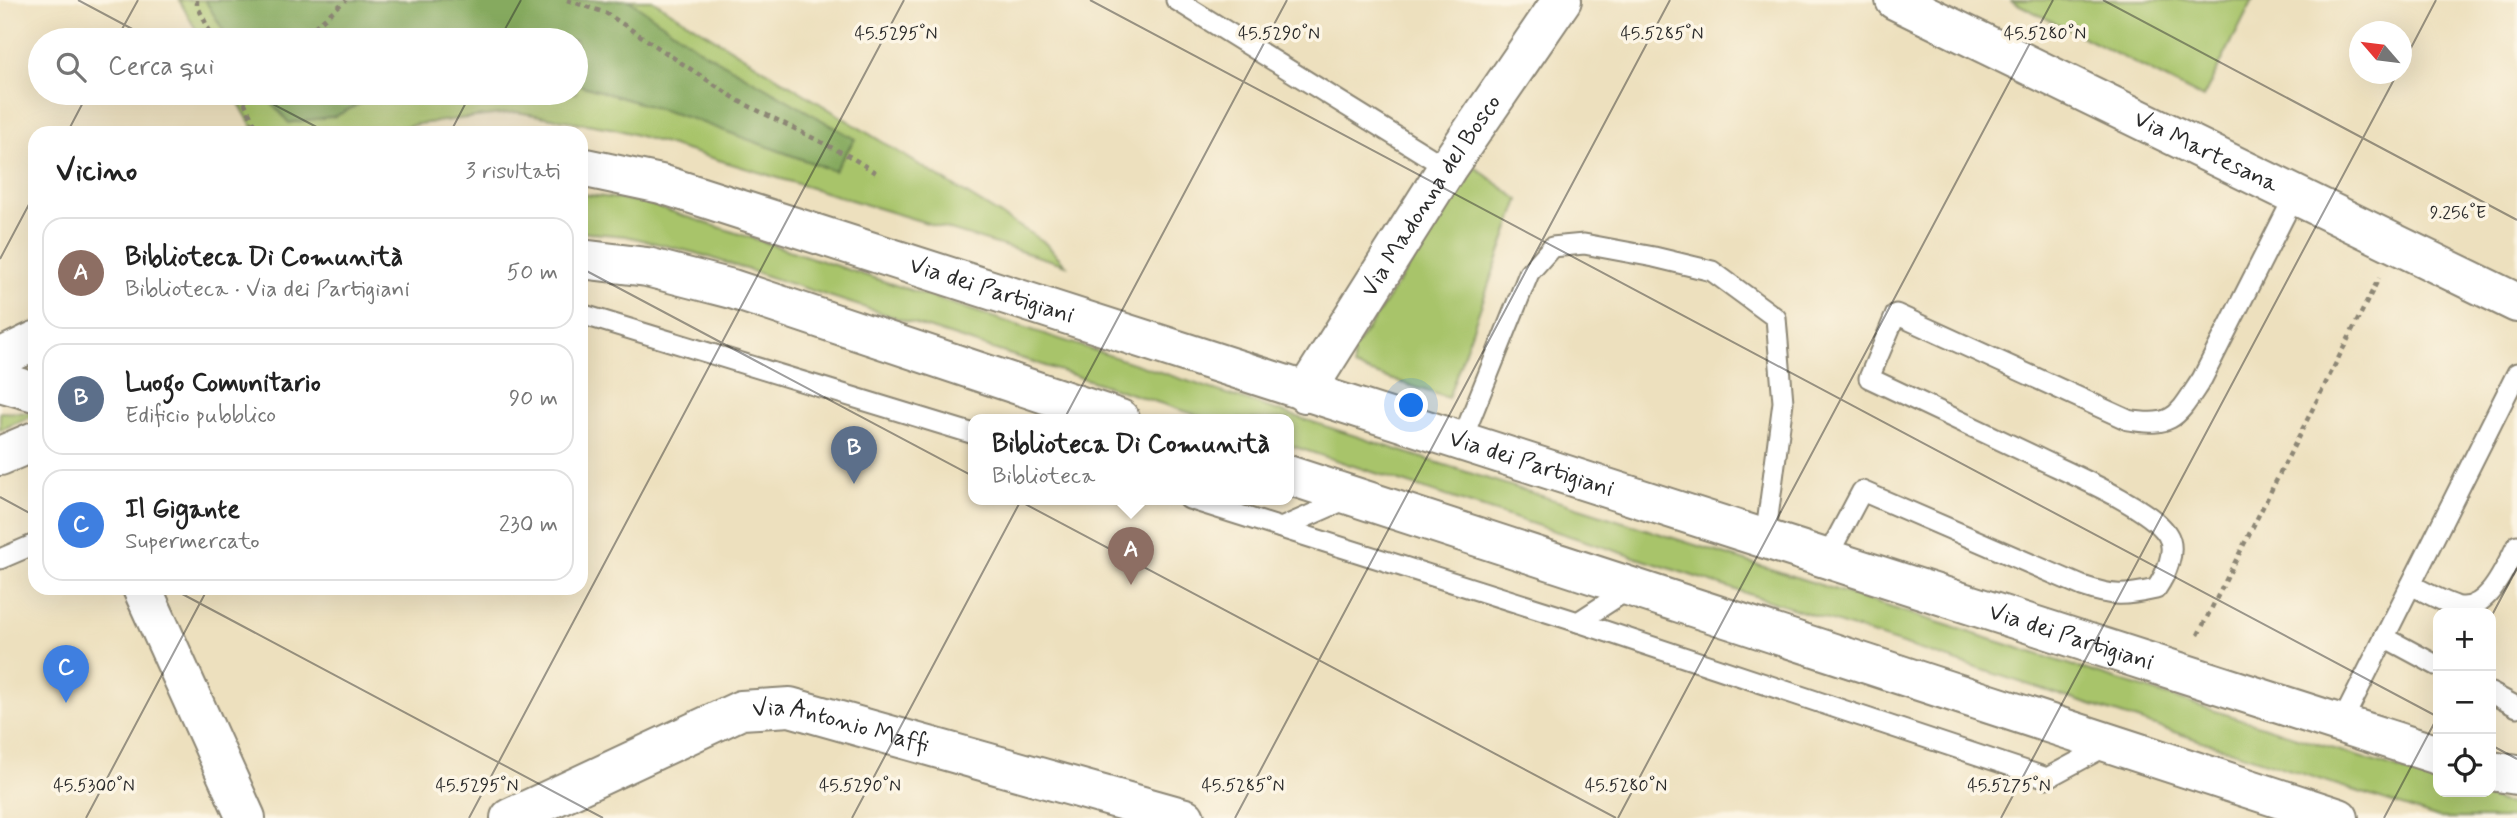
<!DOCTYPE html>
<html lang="it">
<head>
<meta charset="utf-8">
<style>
  :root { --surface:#fff; --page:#f6f6f6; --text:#222; --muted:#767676; --line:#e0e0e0; --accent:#2563eb }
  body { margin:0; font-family:Mynerve,sans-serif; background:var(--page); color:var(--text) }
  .controls { position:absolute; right:21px; bottom:21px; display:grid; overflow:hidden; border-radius:14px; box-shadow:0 7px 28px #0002 }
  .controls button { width:63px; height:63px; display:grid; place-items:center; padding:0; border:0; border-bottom:2px solid var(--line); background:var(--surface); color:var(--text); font:35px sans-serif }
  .compass { position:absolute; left:2349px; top:21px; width:63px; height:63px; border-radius:50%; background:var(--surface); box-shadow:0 7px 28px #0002; rotate:298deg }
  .you { position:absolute; left:1412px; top:406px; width:24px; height:24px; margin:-18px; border:5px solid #fff; border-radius:50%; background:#1a73e8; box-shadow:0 0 0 10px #1a73e833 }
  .badge { display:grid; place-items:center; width:46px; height:46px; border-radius:50%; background:var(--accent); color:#fff; font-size:23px; font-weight:700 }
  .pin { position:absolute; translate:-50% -58px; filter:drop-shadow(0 2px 4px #0008) }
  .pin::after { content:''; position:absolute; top:37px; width:24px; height:21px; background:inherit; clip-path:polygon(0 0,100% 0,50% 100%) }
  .popup { position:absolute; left:968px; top:414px; width:326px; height:91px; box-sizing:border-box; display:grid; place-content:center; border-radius:14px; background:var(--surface); filter:drop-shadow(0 2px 5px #0005); font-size:23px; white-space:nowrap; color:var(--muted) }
  .popup b { font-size:26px; color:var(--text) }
  .popup::after { content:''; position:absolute; left:50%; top:100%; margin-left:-14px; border:14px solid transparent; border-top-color:var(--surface) }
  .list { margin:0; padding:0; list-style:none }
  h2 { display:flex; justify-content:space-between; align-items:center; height:91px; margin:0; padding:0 28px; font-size:30px }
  h2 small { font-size:23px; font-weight:400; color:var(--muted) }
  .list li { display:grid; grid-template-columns:46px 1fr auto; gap:21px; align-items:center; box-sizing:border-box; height:112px; margin:0 14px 14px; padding:0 14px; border:2px solid var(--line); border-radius:21px }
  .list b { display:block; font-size:26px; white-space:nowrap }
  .list p { margin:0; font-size:23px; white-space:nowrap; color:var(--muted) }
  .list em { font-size:23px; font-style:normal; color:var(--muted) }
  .icon { flex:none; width:38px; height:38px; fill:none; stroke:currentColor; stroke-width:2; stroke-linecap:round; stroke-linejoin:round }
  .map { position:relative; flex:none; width:2517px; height:818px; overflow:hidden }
  .search { position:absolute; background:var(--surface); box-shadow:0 7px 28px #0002; left:28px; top:28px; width:560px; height:77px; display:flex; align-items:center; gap:18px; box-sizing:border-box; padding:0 24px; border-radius:38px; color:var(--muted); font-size:26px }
  .panel { position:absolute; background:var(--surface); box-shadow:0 7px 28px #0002; left:28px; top:126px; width:560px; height:469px; border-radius:21px }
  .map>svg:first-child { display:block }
</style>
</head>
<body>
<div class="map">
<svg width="2517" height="818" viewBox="0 0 2517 818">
  <rect width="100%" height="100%" fill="#fcf5e5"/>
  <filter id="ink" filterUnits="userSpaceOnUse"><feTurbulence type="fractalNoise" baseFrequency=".0143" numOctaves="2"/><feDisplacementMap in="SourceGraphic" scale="14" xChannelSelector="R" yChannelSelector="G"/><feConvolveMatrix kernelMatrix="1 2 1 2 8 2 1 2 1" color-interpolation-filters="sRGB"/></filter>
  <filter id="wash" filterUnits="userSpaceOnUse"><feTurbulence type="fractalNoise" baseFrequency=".00686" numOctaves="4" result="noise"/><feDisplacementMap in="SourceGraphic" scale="28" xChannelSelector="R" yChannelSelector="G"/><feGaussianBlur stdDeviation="1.57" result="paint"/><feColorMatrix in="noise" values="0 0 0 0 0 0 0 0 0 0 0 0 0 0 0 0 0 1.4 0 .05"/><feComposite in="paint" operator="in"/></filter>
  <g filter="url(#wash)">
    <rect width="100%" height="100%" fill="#ede0be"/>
    <g fill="#a8c46b" stroke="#6a784b" stroke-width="2">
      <polygon points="179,0 652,0 1043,241 1066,265 616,129 517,112 418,124 378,133 256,133 233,93 576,93 576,40 202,40"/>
      <polygon points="2010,0 2253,0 2203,98"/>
      <polygon points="1475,167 1519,200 1448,398 1354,367 1353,351"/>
      <polygon points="581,194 642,202 1407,453 2438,782 2438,792 2470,792 2517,807 2517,818 2439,818 1289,445 1288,419 1209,419 696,253 626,236 581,232"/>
      <polygon points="0,412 35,413 35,415 0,430"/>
    </g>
    <g fill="#86aa5f" stroke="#586a45" stroke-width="2">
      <polygon points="205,0 629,0 702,51 855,139 834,171 692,119 576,84 576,40 229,40"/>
      <polygon points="263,93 393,93 379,94 336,116 289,123"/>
    </g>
  </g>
  <g filter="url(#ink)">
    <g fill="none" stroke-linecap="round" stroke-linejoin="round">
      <defs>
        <g id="service">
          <polyline points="1176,0 1447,168"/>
          <polyline points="581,314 974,434"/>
          <polyline points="1461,442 1529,273 1552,247 1584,244 1654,257 1712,271 1776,318 1783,402 1765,540"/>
          <polyline points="1189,499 1281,528 1349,498"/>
          <polyline points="1281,528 1578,622 1632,587"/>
          <polyline points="0,559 35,544"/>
          <path d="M1826 559 1862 491 2082 586C2114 597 2124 596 2156 589 2165 576 2178 550 2167 534 2149 506 2066 472 2034 456 1979 430 1924 404 1869 378L1896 314 2128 420C2175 428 2177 416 2202 379L2295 195"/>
          <path d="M2411 585C2425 592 2441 601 2456 606 2487 615 2506 566 2517 545"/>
          <polyline points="1578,622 2047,778 2110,744"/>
          <polyline points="2384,637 2438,666"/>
          <polyline points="2491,693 2517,707"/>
          <polyline points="2341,724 2517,373"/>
        </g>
        <g id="minor">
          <path id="s1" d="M1895 0 2517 303"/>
          <path id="s2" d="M1305 393 1447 168 1562 0"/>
          <path id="s3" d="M510 818 741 710 790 707 1185 818"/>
        </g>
        <g id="tertiary">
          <path id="s4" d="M581 167 661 184 2438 755"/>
          <polyline points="581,259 647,267 732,289 1120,419"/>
          <polyline points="0,358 35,341"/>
          <polyline points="0,382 35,392"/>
          <polyline points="0,456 35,441"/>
          <polyline points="1288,475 2339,818"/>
          <polyline points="142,588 246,818"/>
          <polyline points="2491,771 2517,775"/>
        </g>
      </defs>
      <use href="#service" stroke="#8c8674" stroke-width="23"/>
      <use href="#minor" stroke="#8c8674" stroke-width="42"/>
      <use href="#tertiary" stroke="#8c8674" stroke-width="42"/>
      <g stroke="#8c8674" stroke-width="4.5" stroke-dasharray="5 5" stroke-linecap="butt">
        <polyline points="197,0 197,5 214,40"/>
        <polyline points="567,0 606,13 739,101 849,156 878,174"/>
        <polyline points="299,40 346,0"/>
        <polyline points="240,93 259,133"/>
        <polyline points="2198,635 2379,278"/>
      </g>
      <use href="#service" stroke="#fff" stroke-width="19"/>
      <use href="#minor" stroke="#fff" stroke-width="38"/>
      <use href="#tertiary" stroke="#fff" stroke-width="38"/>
    </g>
  </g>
  <path fill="none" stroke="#2b2b2b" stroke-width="2" stroke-opacity="0.45" d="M78 0 153 40M1090 0 2438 717M2103 0 2517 220M116 40 138 0M499 40 521 0M2402 65 2436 0M252 93 328 133M67 133 88 93M450 133 471 93M0 259 35 193M581 268 1616 818M0 497 35 516M171 588 603 818M2491 617 2517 568M2491 745 2517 759M86 818 208 588M469 818 904 0M852 818 1287 0M1235 818 1670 0M1618 818 2053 0M2001 818 2397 74M2384 818 2438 716"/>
  <g text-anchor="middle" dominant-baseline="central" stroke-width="7" stroke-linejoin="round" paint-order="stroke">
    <g font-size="24" fill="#2b2b2b" stroke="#fcf5e5">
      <text stroke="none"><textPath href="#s1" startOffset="346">Via Martesana</textPath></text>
      <text stroke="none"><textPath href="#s2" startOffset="234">Via Madonna del Bosco</textPath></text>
      <text stroke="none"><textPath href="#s4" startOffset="429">Via dei Partigiani</textPath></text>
      <text stroke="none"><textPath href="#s4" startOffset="996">Via dei Partigiani</textPath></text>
      <text stroke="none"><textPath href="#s4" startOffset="1563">Via dei Partigiani</textPath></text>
      <text stroke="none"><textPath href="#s3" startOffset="357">Via Antonio Maffi</textPath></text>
    </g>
  </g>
  <g font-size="18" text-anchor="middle" fill="#2b2b2b" stroke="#fcf5e5" stroke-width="7" stroke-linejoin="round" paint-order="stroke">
    <text x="896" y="39">45.5295°N</text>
    <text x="1279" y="39">45.5290°N</text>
    <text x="1662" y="39">45.5285°N</text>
    <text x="2045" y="39">45.5280°N</text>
    <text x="2458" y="218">9.256°E</text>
    <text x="94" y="791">45.5300°N</text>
    <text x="477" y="791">45.5295°N</text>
    <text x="860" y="791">45.5290°N</text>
    <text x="1243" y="791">45.5285°N</text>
    <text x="1626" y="791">45.5280°N</text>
    <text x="2009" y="791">45.5275°N</text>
  </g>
</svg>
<div class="controls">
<button>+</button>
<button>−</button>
<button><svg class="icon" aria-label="locate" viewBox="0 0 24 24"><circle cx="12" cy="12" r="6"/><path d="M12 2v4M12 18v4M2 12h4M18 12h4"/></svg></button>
</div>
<svg class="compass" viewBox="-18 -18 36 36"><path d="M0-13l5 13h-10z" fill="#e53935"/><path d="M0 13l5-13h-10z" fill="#767676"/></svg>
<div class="you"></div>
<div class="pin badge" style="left:1131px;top:585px;background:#8d6e63">A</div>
<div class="popup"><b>Biblioteca Di Comunità</b>Biblioteca</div>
<div class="pin badge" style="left:854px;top:484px;background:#5c6f8a">B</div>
<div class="pin badge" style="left:66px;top:703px;background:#3f7fe0">C</div>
<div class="search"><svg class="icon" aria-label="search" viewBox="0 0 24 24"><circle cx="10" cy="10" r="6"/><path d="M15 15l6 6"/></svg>Cerca qui</div>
<section class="panel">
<h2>Vicino<small>3 risultati</small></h2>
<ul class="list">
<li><span class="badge" style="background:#8d6e63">A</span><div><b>Biblioteca Di Comunità</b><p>Biblioteca · Via dei Partigiani</p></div><em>50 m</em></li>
<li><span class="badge" style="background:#5c6f8a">B</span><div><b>Luogo Comunitario</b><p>Edificio pubblico</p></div><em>90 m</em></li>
<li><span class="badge" style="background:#3f7fe0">C</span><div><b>Il Gigante</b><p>Supermercato</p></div><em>230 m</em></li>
</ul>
</section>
</div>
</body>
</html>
